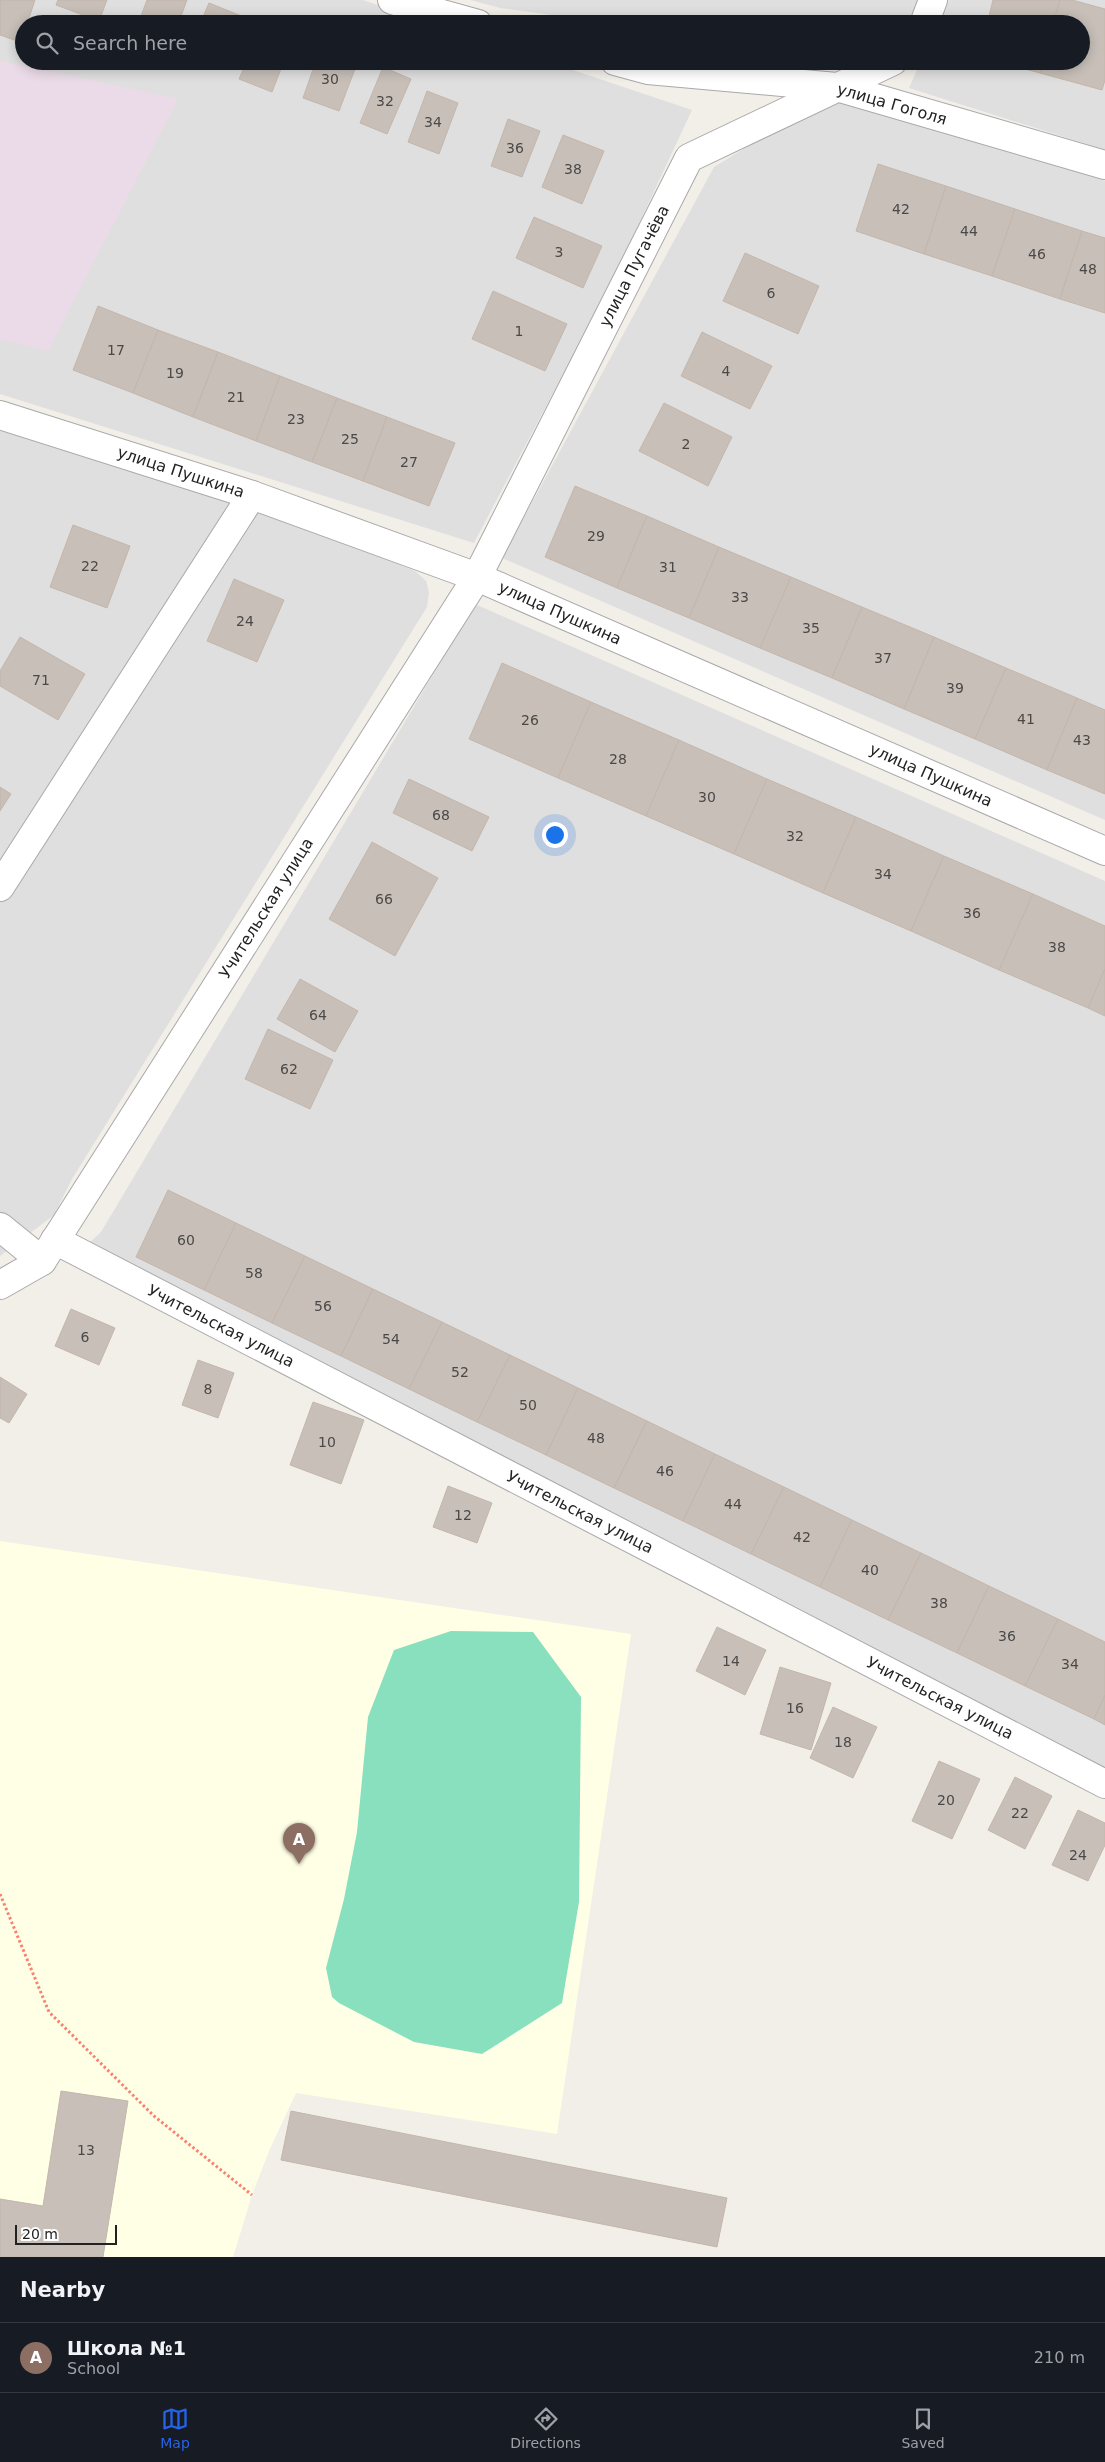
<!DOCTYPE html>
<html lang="en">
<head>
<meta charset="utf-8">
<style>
  :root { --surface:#171b24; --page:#20242c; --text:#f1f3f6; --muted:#9ea1a6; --line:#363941; --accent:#2563eb }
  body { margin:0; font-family:"DejaVu Sans",sans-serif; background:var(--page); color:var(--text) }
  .scale { position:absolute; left:15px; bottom:12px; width:102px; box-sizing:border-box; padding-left:5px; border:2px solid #222; border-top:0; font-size:14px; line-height:18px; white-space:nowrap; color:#222; -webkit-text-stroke:4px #fff; paint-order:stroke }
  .you { position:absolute; left:554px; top:834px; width:18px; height:18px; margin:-12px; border:4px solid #fff; border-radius:50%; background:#1a73e8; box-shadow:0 0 0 8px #1a73e833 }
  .badge { display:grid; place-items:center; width:32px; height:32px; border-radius:50%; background:var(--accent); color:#fff; font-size:16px; font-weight:700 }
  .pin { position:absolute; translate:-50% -41px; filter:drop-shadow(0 1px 2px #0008) }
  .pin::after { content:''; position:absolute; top:26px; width:18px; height:15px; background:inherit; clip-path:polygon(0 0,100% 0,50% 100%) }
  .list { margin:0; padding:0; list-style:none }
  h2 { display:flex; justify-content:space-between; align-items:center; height:65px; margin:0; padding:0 20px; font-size:21px }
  h2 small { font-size:16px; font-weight:400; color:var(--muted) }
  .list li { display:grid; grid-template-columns:32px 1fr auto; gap:15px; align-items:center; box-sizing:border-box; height:70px; padding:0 20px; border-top:1px solid var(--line) }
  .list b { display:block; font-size:19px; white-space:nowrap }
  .list p { margin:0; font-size:16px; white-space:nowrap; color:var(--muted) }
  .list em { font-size:16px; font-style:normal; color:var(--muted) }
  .icon { flex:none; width:28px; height:28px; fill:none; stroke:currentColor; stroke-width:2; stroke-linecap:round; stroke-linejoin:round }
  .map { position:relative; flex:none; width:1105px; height:2257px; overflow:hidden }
  .search { position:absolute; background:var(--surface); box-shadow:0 2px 12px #0003; left:15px; right:15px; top:15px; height:55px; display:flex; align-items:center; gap:12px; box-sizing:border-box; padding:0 18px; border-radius:28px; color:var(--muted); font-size:19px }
  .sheet { height:135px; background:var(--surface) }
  nav { display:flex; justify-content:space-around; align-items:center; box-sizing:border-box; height:70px; border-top:1px solid var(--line); background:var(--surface); font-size:14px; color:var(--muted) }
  nav a { display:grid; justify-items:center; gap:2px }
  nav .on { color:var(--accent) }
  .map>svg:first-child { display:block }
</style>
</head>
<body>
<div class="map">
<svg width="1105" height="2257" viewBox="0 0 1105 2257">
  <rect width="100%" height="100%" fill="#f2efe9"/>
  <g fill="#e0dfdf">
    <polygon points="0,0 363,0 434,24 24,24 24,61 546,61 692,110 614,277 474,543 0,394"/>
    <polygon points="470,0 921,0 917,9 905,24 617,24 500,8"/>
    <polygon points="949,0 1105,0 1105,150 909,88 921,61 1081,61 1081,24 938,24"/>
    <polygon points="844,99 1105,181 1105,820 502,558 714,167 786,123"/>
    <polygon points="0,426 284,518 415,571 426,581 429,592 427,607 72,1179 54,1215 0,1256"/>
    <polygon points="475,604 1105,881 1105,1771 88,1244 101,1232"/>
  </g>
  <polygon fill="#ebdbe8" points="0,61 178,99 48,351 0,339"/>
  <polygon fill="#ffffe5" points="0,1541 631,1634 557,2134 296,2093 269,2151 252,2195 233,2257 0,2257"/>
  <polygon fill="#88e0be" points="451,1631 533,1632 581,1697 579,1902 562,2003 482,2054 414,2042 339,2003 332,1997 326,1968 344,1899 357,1832 368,1717 394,1650"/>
  <g fill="#c7bfb8" stroke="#c4b6ab">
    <polygon points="0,0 35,0 27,24 24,24 20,42 0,35"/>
    <polygon points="58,0 107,0 99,21 56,5"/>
    <polygon points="147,0 187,0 178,24 138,24"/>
    <polygon points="993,0 1060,0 1053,24 987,24"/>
    <polygon points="1060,0 1072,0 1105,9 1105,80 1102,90 1040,73 1043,61 1081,61 1081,24 1053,24"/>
    <polygon points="209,3 244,17 241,24 200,24"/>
    <polygon points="265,18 279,24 262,24"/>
    <polygon points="204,61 226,61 223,69"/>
    <polygon points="247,61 284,61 272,92 239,79"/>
    <polygon points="316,61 358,61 339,111 303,98"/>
    <polygon points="995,61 1043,61 1040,73"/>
    <polygon points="383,67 411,79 387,134 360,123"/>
    <polygon points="427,91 458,103 439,154 408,142"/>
    <polygon points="508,119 540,131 522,177 491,166"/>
    <polygon points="563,135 604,151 582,204 542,187"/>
    <polygon points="878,164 946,186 924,254 856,231"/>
    <polygon points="946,186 1015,209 992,276 924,254"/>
    <polygon points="1015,209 1082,231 1060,299 992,276"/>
    <polygon points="534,217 602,246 583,288 516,258"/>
    <polygon points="1082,231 1105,238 1105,313 1060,299"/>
    <polygon points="745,253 819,286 798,334 723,301"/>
    <polygon points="493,291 567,324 545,371 472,339"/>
    <polygon points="98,306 158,330 133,393 73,370"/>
    <polygon points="158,330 218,352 193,417 133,393"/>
    <polygon points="702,332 772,366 750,409 681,376"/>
    <polygon points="218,352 280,376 256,441 193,417"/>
    <polygon points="280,376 337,398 312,462 256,441"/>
    <polygon points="337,398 387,417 363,481 312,462"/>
    <polygon points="664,403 732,437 708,486 639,451"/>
    <polygon points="387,417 455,443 429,506 363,481"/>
    <polygon points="575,486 647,516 617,588 545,557"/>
    <polygon points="647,516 719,547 689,618 617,588"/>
    <polygon points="73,525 130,546 107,608 50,587"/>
    <polygon points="719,547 791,577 760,648 689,618"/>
    <polygon points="791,577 862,607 832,678 760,648"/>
    <polygon points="234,579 284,600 257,662 207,641"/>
    <polygon points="862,607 934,637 904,709 832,678"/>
    <polygon points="20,637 85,674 58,720 0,686 0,671"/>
    <polygon points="934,637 1006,668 975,739 904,709"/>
    <polygon points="502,663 591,702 558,778 469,739"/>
    <polygon points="1006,668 1077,698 1047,770 975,739"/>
    <polygon points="1077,698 1105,710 1105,794 1047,770"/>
    <polygon points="591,702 679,740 646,816 558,778"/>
    <polygon points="679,740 767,779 734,854 646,816"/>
    <polygon points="409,779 489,817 472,851 393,813"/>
    <polygon points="767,779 856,817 823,893 734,854"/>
    <polygon points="0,787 11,794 0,811"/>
    <polygon points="856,817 944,856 911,931 823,893"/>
    <polygon points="372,842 438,878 395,956 329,919"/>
    <polygon points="944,856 1033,894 999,970 911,931"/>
    <polygon points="1033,894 1105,926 1105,969 1088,1008 999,970"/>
    <polygon points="1105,969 1105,1016 1088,1008"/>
    <polygon points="300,979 358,1011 335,1052 277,1019"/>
    <polygon points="268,1029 333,1060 310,1109 245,1079"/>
    <polygon points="168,1190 236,1223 204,1290 136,1257"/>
    <polygon points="236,1223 305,1256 272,1323 204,1290"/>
    <polygon points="305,1256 373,1289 341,1356 272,1323"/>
    <polygon points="373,1289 442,1322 409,1389 341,1356"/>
    <polygon points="71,1309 115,1328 99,1365 55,1346"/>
    <polygon points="442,1322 510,1355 477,1422 409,1389"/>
    <polygon points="510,1355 578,1388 546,1455 477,1422"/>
    <polygon points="198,1360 234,1373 218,1418 182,1405"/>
    <polygon points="0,1377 27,1394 9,1423 0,1418"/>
    <polygon points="578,1388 647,1421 614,1488 546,1455"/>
    <polygon points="313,1402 364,1420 341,1484 290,1465"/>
    <polygon points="647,1421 715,1454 683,1521 614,1488"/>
    <polygon points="715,1454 784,1487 751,1554 683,1521"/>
    <polygon points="448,1486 492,1503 477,1543 433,1527"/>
    <polygon points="784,1487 852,1520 820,1587 751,1554"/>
    <polygon points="852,1520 921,1553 888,1620 820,1587"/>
    <polygon points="921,1553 989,1586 957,1653 888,1620"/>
    <polygon points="989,1586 1058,1619 1025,1686 957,1653"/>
    <polygon points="1058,1619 1105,1642 1105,1695 1094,1719 1025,1686"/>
    <polygon points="717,1627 766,1650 745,1695 696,1671"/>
    <polygon points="780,1667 831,1683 811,1750 760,1734"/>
    <polygon points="1105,1695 1105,1725 1094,1719"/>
    <polygon points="833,1707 877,1727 853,1778 810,1758"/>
    <polygon points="939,1761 980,1779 952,1839 912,1821"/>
    <polygon points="1015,1777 1052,1796 1025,1849 988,1830"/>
    <polygon points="1078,1810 1105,1823 1105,1845 1088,1881 1052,1865"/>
    <polygon points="61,2091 128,2101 103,2257 0,2257 0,2199 43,2206"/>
    <polygon points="291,2111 727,2198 717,2247 281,2160"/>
  </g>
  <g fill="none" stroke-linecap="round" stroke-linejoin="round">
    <defs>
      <g id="minor">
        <polyline points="392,0 478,24"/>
        <polyline points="924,24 933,0"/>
        <polyline points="615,61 648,70 837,87 1105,165"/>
        <polyline points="0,415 252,495 477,577 1105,851"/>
        <polyline points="0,887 252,495"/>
        <polyline points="0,1227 42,1261"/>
        <polyline points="55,1240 1105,1784"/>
        <polyline points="0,1285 42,1261 477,577 689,158 893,61"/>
      </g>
    </defs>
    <use href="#minor" stroke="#a9a9a9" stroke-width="30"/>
    <polyline stroke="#fa8072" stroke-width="3" stroke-dasharray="2.5 2.5" stroke-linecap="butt" points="0,1894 49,2012 154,2116 252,2195"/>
    <use href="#minor" stroke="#fff" stroke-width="28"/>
  </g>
  <g text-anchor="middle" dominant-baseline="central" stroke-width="4" stroke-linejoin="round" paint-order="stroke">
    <g font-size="14" fill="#4b4948">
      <text x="330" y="79">30</text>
      <text x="385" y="101">32</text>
      <text x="433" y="122">34</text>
      <text x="515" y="148">36</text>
      <text x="573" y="169">38</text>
      <text x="901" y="209">42</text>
      <text x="969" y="231">44</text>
      <text x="559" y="252">3</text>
      <text x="1037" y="254">46</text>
      <text x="1088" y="269">48</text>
      <text x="771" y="293">6</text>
      <text x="519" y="331">1</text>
      <text x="116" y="350">17</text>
      <text x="726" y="371">4</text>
      <text x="175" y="373">19</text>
      <text x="236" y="397">21</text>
      <text x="296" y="419">23</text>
      <text x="350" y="439">25</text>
      <text x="686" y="444">2</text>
      <text x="409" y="462">27</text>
      <text x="596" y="536">29</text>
      <text x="90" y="566">22</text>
      <text x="668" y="567">31</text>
      <text x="740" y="597">33</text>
      <text x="245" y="621">24</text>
      <text x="811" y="628">35</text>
      <text x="883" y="658">37</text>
      <text x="41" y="680">71</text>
      <text x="955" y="688">39</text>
      <text x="1026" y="719">41</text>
      <text x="530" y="720">26</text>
      <text x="1082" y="740">43</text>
      <text x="618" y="759">28</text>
      <text x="707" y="797">30</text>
      <text x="441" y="815">68</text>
      <text x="795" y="836">32</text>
      <text x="883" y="874">34</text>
      <text x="384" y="899">66</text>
      <text x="972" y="913">36</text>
      <text x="1057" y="947">38</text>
      <text x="318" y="1015">64</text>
      <text x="289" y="1069">62</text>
      <text x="186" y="1240">60</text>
      <text x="254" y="1273">58</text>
      <text x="323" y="1306">56</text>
      <text x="85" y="1337">6</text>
      <text x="391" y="1339">54</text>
      <text x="460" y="1372">52</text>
      <text x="208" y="1389">8</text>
      <text x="528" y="1405">50</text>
      <text x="596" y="1438">48</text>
      <text x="327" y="1442">10</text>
      <text x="665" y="1471">46</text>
      <text x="733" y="1504">44</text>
      <text x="463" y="1515">12</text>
      <text x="802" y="1537">42</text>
      <text x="870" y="1570">40</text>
      <text x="939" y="1603">38</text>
      <text x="1007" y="1636">36</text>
      <text x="731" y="1661">14</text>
      <text x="1070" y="1664">34</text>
      <text x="795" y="1708">16</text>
      <text x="843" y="1742">18</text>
      <text x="946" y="1800">20</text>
      <text x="1020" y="1813">22</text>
      <text x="1078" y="1855">24</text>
      <text x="86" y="2150">13</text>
    </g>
    <g font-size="16" fill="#222" stroke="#fff">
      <text transform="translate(892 104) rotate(16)">улица Гоголя</text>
      <text transform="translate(634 266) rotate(-63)">улица Пугачёва</text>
      <text transform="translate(181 472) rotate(18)">улица Пушкина</text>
      <text transform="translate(560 613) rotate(24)">улица Пушкина</text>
      <text transform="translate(931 775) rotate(24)">улица Пушкина</text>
      <text transform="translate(266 908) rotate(-58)">Учительская улица</text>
      <text transform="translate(221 1326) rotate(27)">Учительская улица</text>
      <text transform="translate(580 1512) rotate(27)">Учительская улица</text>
      <text transform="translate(940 1698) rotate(27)">Учительская улица</text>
    </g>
  </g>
</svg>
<div class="scale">20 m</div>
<div class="you"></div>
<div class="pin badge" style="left:299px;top:1864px;background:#8d6e63">A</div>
<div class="search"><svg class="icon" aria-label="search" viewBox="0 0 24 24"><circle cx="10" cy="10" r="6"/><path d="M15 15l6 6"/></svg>Search here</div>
</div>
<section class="sheet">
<h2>Nearby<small></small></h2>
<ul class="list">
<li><span class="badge" style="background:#8d6e63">A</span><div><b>Школа №1</b><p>School</p></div><em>210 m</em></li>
</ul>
</section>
<nav>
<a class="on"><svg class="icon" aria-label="map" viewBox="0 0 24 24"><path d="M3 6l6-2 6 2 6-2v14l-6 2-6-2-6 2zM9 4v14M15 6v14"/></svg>Map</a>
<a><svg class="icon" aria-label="directions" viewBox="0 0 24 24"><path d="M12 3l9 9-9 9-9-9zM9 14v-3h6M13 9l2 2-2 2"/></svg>Directions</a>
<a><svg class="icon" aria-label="saved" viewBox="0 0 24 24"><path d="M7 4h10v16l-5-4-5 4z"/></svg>Saved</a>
</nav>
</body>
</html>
